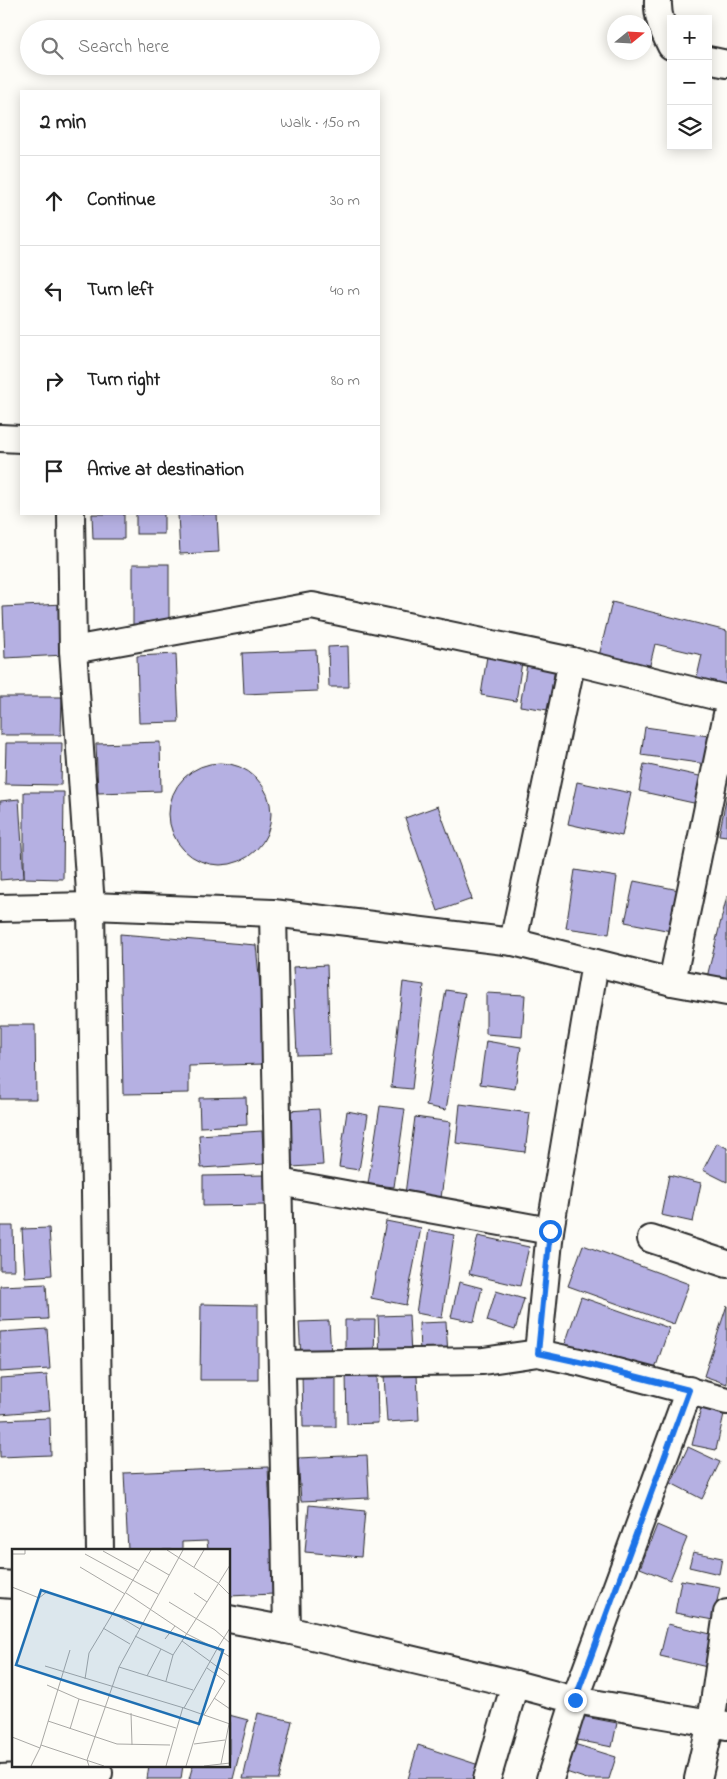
<!DOCTYPE html>
<html lang="en">
<head>
<meta charset="utf-8">
<style>
  :root { --surface:#fff; --page:#f2f2f2; --text:#222; --muted:#767676; --line:#e0e0e0 }
  body { margin:0; font-family:"Indie Flower",sans-serif; background:var(--page); color:var(--text) }
  .controls { position:absolute; right:15px; top:15px; display:grid; overflow:hidden; border-radius:0px; box-shadow:0 2px 12px #0003 }
  .controls button { width:45px; height:45px; display:grid; place-items:center; padding:0; border:0; border-bottom:1px solid var(--line); background:var(--surface); color:var(--text); font:25px sans-serif }
  .compass { position:absolute; left:607px; top:15px; width:45px; height:45px; border-radius:50%; background:var(--surface); box-shadow:0 2px 12px #0003; rotate:72deg }
  .stop { position:absolute; width:15px; height:15px; margin:-11px; border:4px solid #1a73e8; border-radius:50%; background:#fff }
  .stop.end { background:#1a73e8; border-color:#fff; box-shadow:0 1px 5px #0008 }
  .list { margin:0; padding:0; list-style:none }
  h2 { display:flex; justify-content:space-between; align-items:center; height:65px; margin:0; padding:0 20px; font-size:21px }
  h2 small { font-size:16px; font-weight:400; color:var(--muted) }
  .list li { display:grid; grid-template-columns:32px 1fr auto; gap:15px; align-items:center; box-sizing:border-box; height:90px; padding:0 20px; border-top:1px solid var(--line) }
  .list b { display:block; font-size:19px; white-space:nowrap }
  .list em { font-size:16px; font-style:normal; color:var(--muted) }
  .icon { flex:none; width:28px; height:28px; fill:none; stroke:currentColor; stroke-width:2; stroke-linecap:round; stroke-linejoin:round }
  .map { position:relative; flex:none; width:727px; height:1779px; overflow:hidden }
  .search { position:absolute; background:var(--surface); box-shadow:0 2px 12px #0003; left:20px; top:20px; width:360px; height:55px; display:flex; align-items:center; gap:12px; box-sizing:border-box; padding:0 18px; border-radius:28px; color:var(--muted); font-size:19px }
  .panel { position:absolute; background:var(--surface); box-shadow:0 2px 12px #0003; left:20px; top:90px; width:360px; height:425px; border-radius:0px }
  .map>svg:first-child { display:block }
</style>
</head>
<body>
<div class="map">
<svg width="727" height="1779" viewBox="0 0 727 1779">
  <rect width="100%" height="100%" fill="#fdfcf7"/>
  <filter id="ink" filterUnits="userSpaceOnUse"><feTurbulence type="fractalNoise" baseFrequency=".02" numOctaves="2"/><feDisplacementMap in="SourceGraphic" scale="10" xChannelSelector="R" yChannelSelector="G"/><feConvolveMatrix kernelMatrix="1 2 1 2 8 2 1 2 1" color-interpolation-filters="sRGB"/></filter>
  <g filter="url(#ink)">
    <g fill="#b5b0e2" stroke="#2b2b2b">
      <polygon points="92,514 124,514 124,539 93,539"/>
      <rect x="136" y="514" width="28" height="20"/>
      <polygon points="178,514 217,514 219,552 180,554"/>
      <rect x="133" y="564" width="36" height="61"/>
      <polygon points="612,602 727,631 727,689 696,681 702,655 655,644 649,669 599,656"/>
      <polygon points="63,604 65,655 5,658 3,607"/>
      <polygon points="348,646 349,687 329,687 328,647"/>
      <polygon points="316,650 318,691 244,694 242,653"/>
      <polygon points="176,654 179,722 139,723 137,656"/>
      <polygon points="487,656 522,662 516,701 481,695"/>
      <polygon points="527,664 555,668 548,710 520,706"/>
      <polygon points="0,697 62,697 61,735 0,735"/>
      <polygon points="645,727 709,736 706,764 641,755"/>
      <polygon points="160,742 161,791 98,793 96,744"/>
      <polygon points="6,743 62,743 61,785 5,784"/>
      <circle cx="220" cy="814" r="51"/>
      <polygon points="644,764 704,777 698,804 639,791"/>
      <polygon points="577,782 631,793 622,836 568,824"/>
      <polygon points="24,792 64,792 63,879 24,878"/>
      <polygon points="727,795 727,836 719,835"/>
      <polygon points="19,799 24,878 0,880 0,801"/>
      <polygon points="438,806 472,899 438,911 405,818"/>
      <polygon points="575,870 617,877 609,934 566,928"/>
      <polygon points="634,881 684,891 676,932 625,922"/>
      <polygon points="727,896 727,982 707,977"/>
      <polygon points="120,934 256,945 265,1038 265,1064 189,1066 189,1093 123,1094"/>
      <polygon points="327,965 330,1054 297,1055 293,967"/>
      <polygon points="403,982 424,985 412,1089 391,1087"/>
      <polygon points="446,990 465,993 446,1110 426,1106"/>
      <polygon points="486,993 525,995 522,1037 486,1034"/>
      <polygon points="0,1025 35,1025 36,1099 0,1099"/>
      <polygon points="486,1041 521,1047 515,1089 480,1084"/>
      <polygon points="246,1097 247,1125 200,1127 199,1098"/>
      <polygon points="460,1104 530,1113 525,1152 456,1143"/>
      <polygon points="380,1106 405,1109 394,1187 368,1184"/>
      <polygon points="319,1109 323,1165 292,1167 288,1111"/>
      <polygon points="347,1111 368,1115 359,1170 339,1167"/>
      <polygon points="415,1117 451,1122 441,1198 405,1194"/>
      <polygon points="262,1131 264,1164 201,1168 199,1135"/>
      <polygon points="717,1143 727,1148 727,1182 703,1170"/>
      <polygon points="266,1175 265,1205 203,1206 203,1176"/>
      <polygon points="669,1175 701,1183 693,1222 661,1215"/>
      <polygon points="386,1221 421,1228 406,1305 371,1298"/>
      <polygon points="0,1226 13,1226 14,1270 0,1270"/>
      <polygon points="49,1228 52,1275 25,1277 22,1229"/>
      <polygon points="429,1230 454,1235 442,1318 416,1313"/>
      <polygon points="478,1236 529,1247 520,1286 469,1274"/>
      <polygon points="583,1245 689,1284 674,1324 568,1286"/>
      <polygon points="459,1282 482,1288 474,1322 451,1317"/>
      <polygon points="46,1284 48,1319 0,1321 0,1286"/>
      <polygon points="496,1291 524,1299 515,1330 487,1321"/>
      <polygon points="581,1297 669,1328 652,1378 564,1347"/>
      <polygon points="201,1304 258,1305 258,1380 200,1380"/>
      <polygon points="727,1305 727,1384 704,1376"/>
      <polygon points="409,1315 411,1355 380,1356 378,1316"/>
      <polygon points="345,1320 375,1320 374,1355 345,1354"/>
      <polygon points="329,1321 331,1356 301,1358 299,1322"/>
      <polygon points="446,1322 448,1355 420,1356 419,1323"/>
      <polygon points="47,1329 50,1369 0,1372 0,1332"/>
      <polygon points="302,1372 336,1372 336,1427 303,1427"/>
      <polygon points="377,1373 378,1423 347,1424 346,1374"/>
      <polygon points="417,1374 419,1420 387,1422 384,1376"/>
      <polygon points="47,1375 50,1410 0,1414 0,1378"/>
      <polygon points="701,1408 724,1414 716,1450 692,1445"/>
      <polygon points="50,1418 51,1455 0,1457 0,1420"/>
      <polygon points="688,1447 720,1462 702,1499 671,1483"/>
      <polygon points="367,1455 369,1498 301,1501 298,1458"/>
      <polygon points="268,1467 274,1594 229,1596 229,1550 208,1550 207,1541 182,1542 182,1550 128,1550 124,1473"/>
      <polygon points="309,1505 365,1511 361,1557 305,1552"/>
      <polygon points="657,1525 687,1538 670,1580 640,1568"/>
      <polygon points="693,1552 722,1558 719,1574 689,1567"/>
      <polygon points="681,1580 720,1587 713,1620 675,1613"/>
      <polygon points="668,1624 715,1635 707,1667 660,1656"/>
      <polygon points="258,1713 292,1721 279,1779 243,1779"/>
      <polygon points="229,1715 248,1720 233,1779 189,1779 193,1765 229,1765"/>
      <polygon points="581,1716 617,1723 612,1747 577,1740"/>
      <polygon points="571,1743 616,1757 609,1779 587,1779 563,1771"/>
      <polygon points="418,1745 485,1767 481,1779 408,1779"/>
      <polygon points="149,1765 183,1765 181,1779 147,1779"/>
    </g>
    <g fill="none" stroke-linecap="round" stroke-linejoin="round">
      <defs>
        <g id="minor">
          <path d="M658 0C657 17 663 30 671 46"/>
          <polyline points="708,60 727,64"/>
          <polyline points="0,438 21,439"/>
          <polyline points="71,514 73,650 91,906 100,1550"/>
          <polyline points="73,650 312,606 572,661 727,699"/>
          <polyline points="0,908 91,906 273,913 513,942 672,982 727,992"/>
          <polyline points="273,913 287,1630"/>
          <polyline points="513,942 572,661"/>
          <polyline points="672,982 727,714"/>
          <polyline points="279,1182 550,1231"/>
          <polyline points="651,1239 727,1264"/>
          <polyline points="538,1353 550,1231 595,963"/>
          <polyline points="282,1364 483,1361 538,1353 579,1362 727,1401"/>
          <polyline points="0,1584 14,1585"/>
          <polyline points="727,1613 711,1723 727,1726"/>
          <polyline points="229,1619 287,1630 515,1684 575,1700 711,1723 698,1779"/>
          <polyline points="0,1778 99,1773"/>
          <polyline points="487,1779 515,1684"/>
          <polyline points="550,1779 575,1700 689,1390"/>
        </g>
      </defs>
      <use href="#minor" stroke="#2b2b2b" stroke-width="30"/>
      <use href="#minor" stroke="#fdfcf7" stroke-width="26"/>
    </g>
  </g>
  <g fill="none" stroke-linecap="round" stroke-linejoin="round" filter="url(#ink)">
    <polyline stroke="#1a73e8" stroke-width="6" points="550,1231 538,1353 579,1362 689,1390 575,1700"/>
  </g>
  <g transform="translate(12 1549)">
    <rect width="218" height="218" fill="#fdfcf7"/>
    <path fill="none" stroke="#a9a8a5" stroke-width="1" d="M155 1 206 34 218 46M91 2 127 22M0 5H13V1M73 5 146 45M133 12 157 26M68 18 113 45M182 18 192 1M0 38 27 49 36 42M114 44 175 85 205 100 218 79M182 44 195 53 218 16M157 53 203 81 218 94M101 64 128 80M91 79 118 95M123 87 161 106M153 90 163 77M170 92 218 127M33 117 172 159 205 100 218 108M107 118 181 141M135 127 149 100M73 130 77 104 139 1M154 132 161 106 195 53M35 136 67 150 164 179M202 149 218 160M172 159 218 175M119 164 120 196M192 166 213 132 195 119M36 172 105 195 158 196M58 180 67 150M0 188 28 199M182 195 213 191M29 196 92 217M209 215 217 175M19 217 28 199 58 101M77 217 75 211 107 118 171 1M154 217 171 158M174 217 190 165M192 217 218 214"/>
    <path fill="#1f6fb2" fill-opacity="0.15" stroke="#1f6fb2" stroke-width="2.5" d="M29 41 211 101 187 175 4 116Z"/>
    <rect width="218" height="218" fill="none" stroke="#2b2b2b" stroke-width="2.5"/>
  </g>
</svg>
<div class="controls">
<button>+</button>
<button>−</button>
<button><svg class="icon" aria-label="layers" viewBox="0 0 24 24"><path d="M12 4l9 5-9 5-9-5zM3 14l9 5 9-5"/></svg></button>
</div>
<svg class="compass" viewBox="-18 -18 36 36"><path d="M0-13l5 13h-10z" fill="#e53935"/><path d="M0 13l5-13h-10z" fill="#767676"/></svg>
<div class="stop" style="left:550px;top:1231px"></div>
<div class="stop end" style="left:575px;top:1700px"></div>
<div class="search"><svg class="icon" aria-label="search" viewBox="0 0 24 24"><circle cx="10" cy="10" r="6"/><path d="M15 15l6 6"/></svg>Search here</div>
<section class="panel">
<h2>2 min<small>Walk · 150 m</small></h2>
<ul class="list">
<li><svg class="icon" aria-label="ahead" viewBox="0 0 24 24"><path d="M12 20V5M6 11l6-6 6 6"/></svg><div><b>Continue</b></div><em>30 m</em></li>
<li><svg class="icon" aria-label="left" viewBox="0 0 24 24"><path d="M17 20v-9H6M10 6l-5 5 5 5"/></svg><div><b>Turn left</b></div><em>40 m</em></li>
<li><svg class="icon" aria-label="right" viewBox="0 0 24 24"><path d="M7 20v-9h11M14 6l5 5-5 5"/></svg><div><b>Turn right</b></div><em>80 m</em></li>
<li><svg class="icon" aria-label="arrive" viewBox="0 0 24 24"><path d="M6 21V4h12l-3 4 3 4H6"/></svg><div><b>Arrive at destination</b></div></li>
</ul>
</section>
</div>
</body>
</html>
